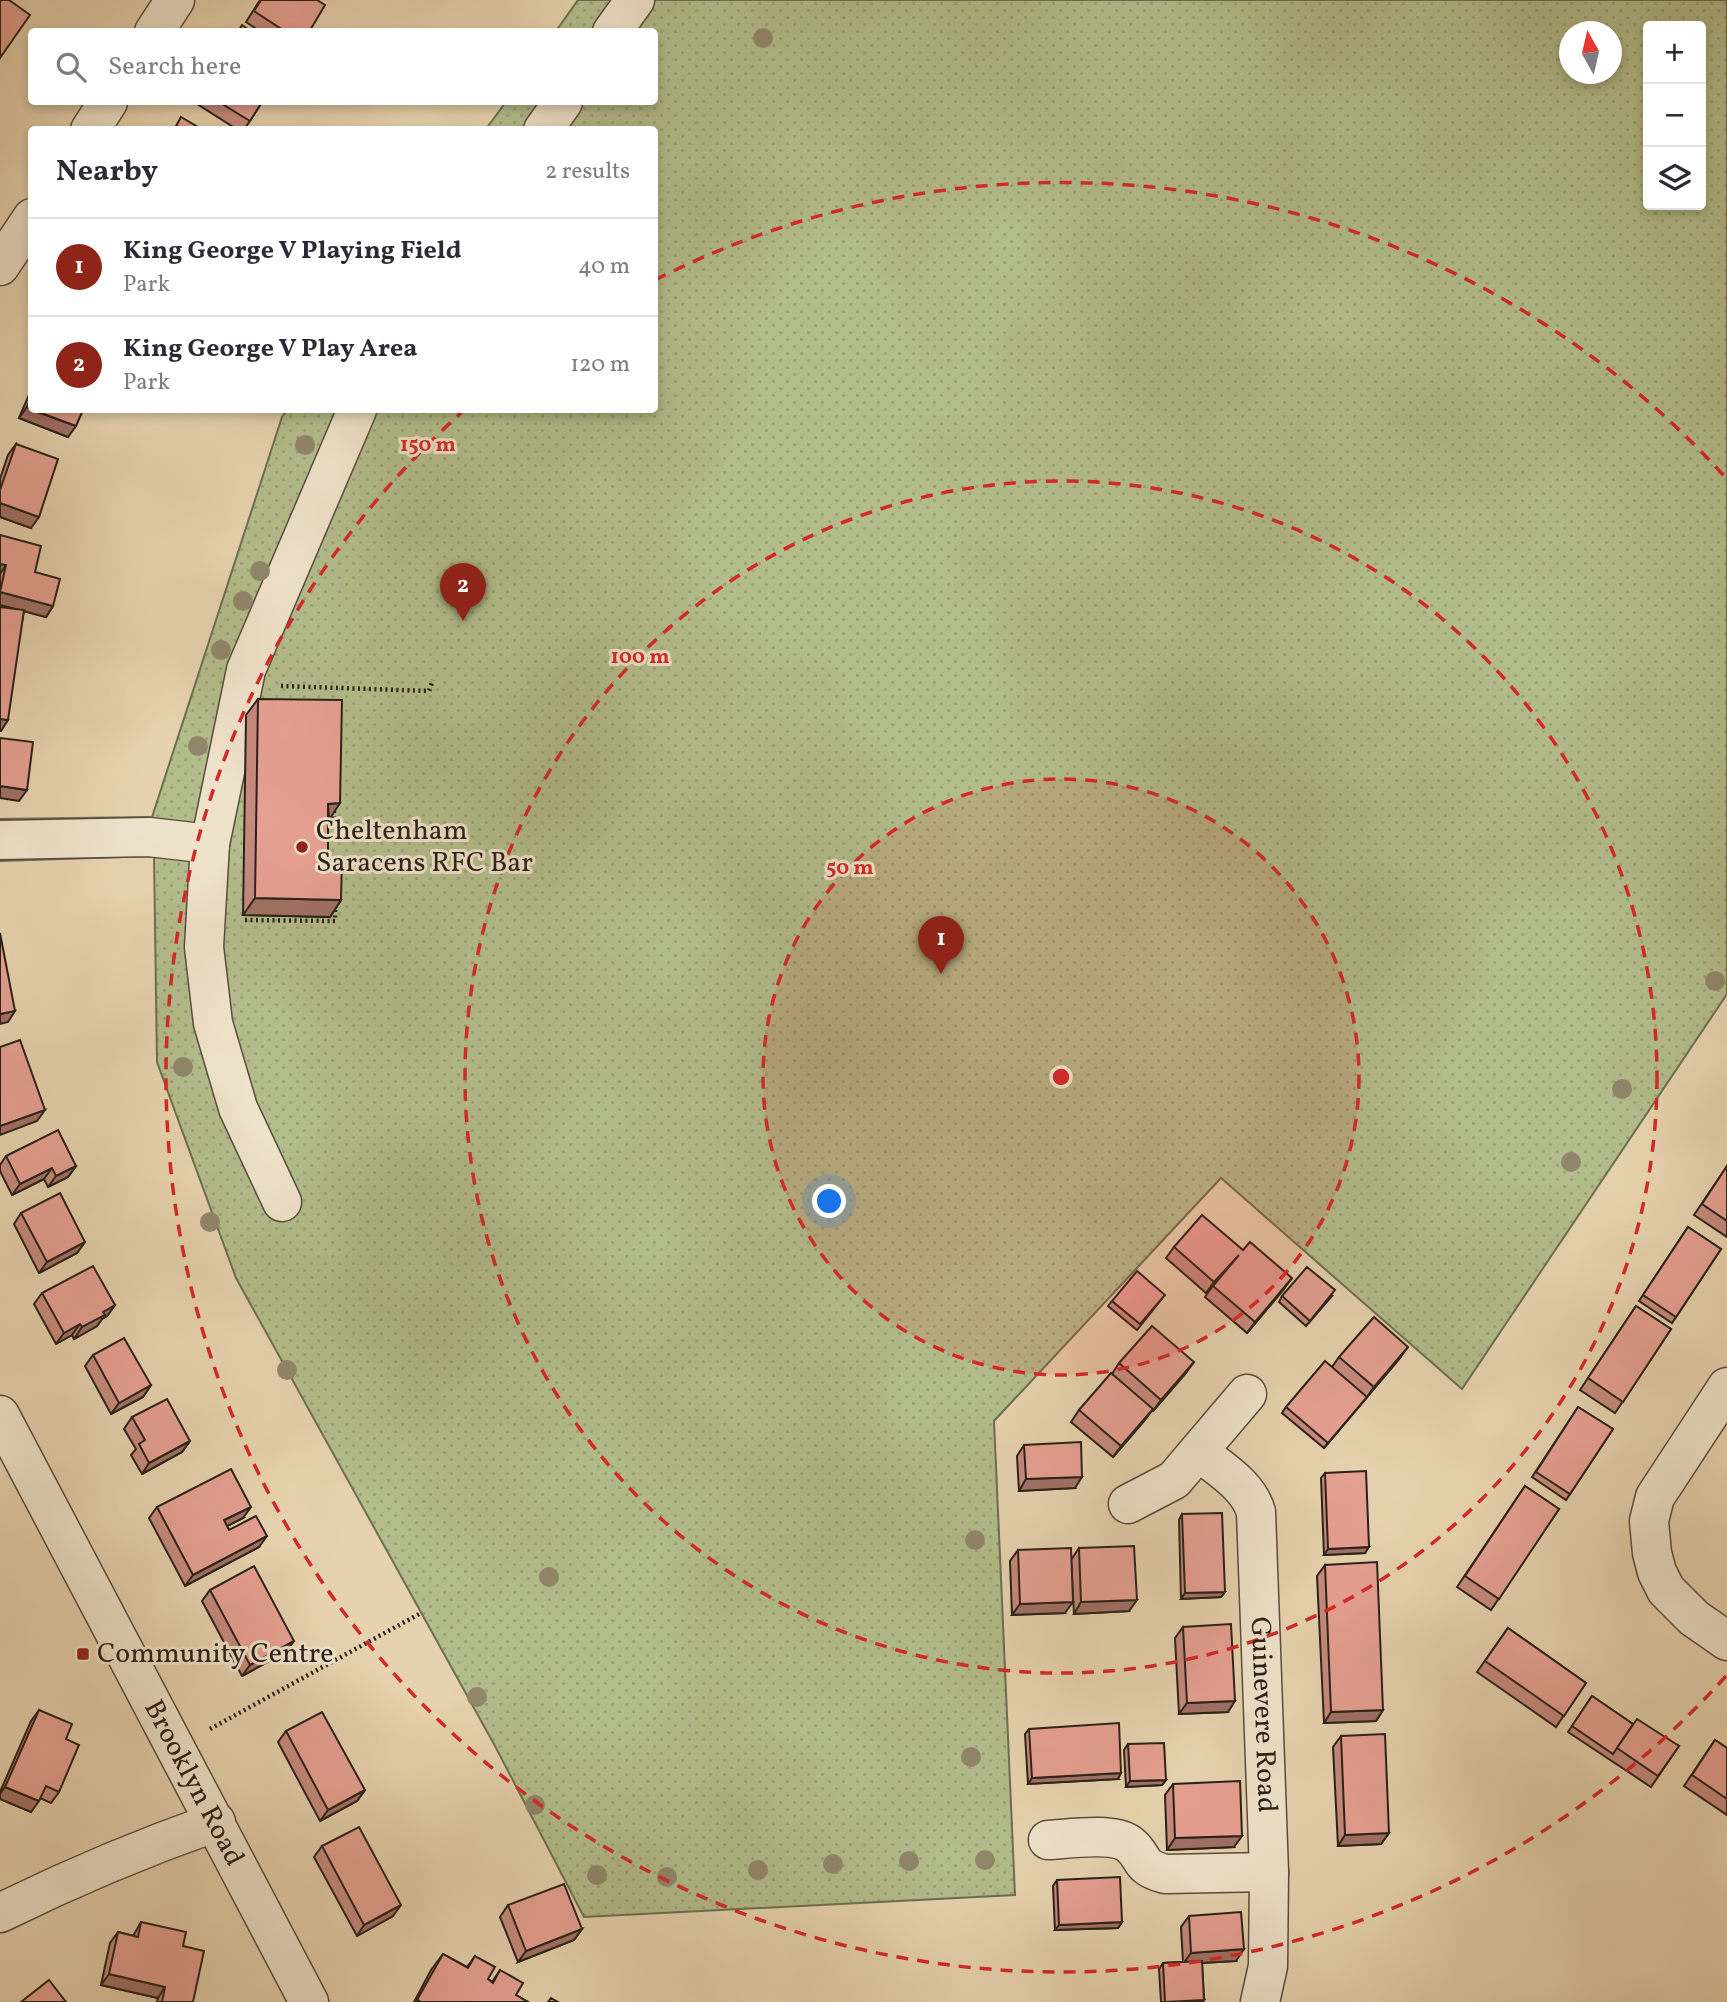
<!DOCTYPE html>
<html lang="en">
<head>
<meta charset="utf-8">
<style>
  :root { --surface:#fff; --page:#f2f2f3; --text:#2b2b33; --muted:#7c7c81; --line:#e1e1e2; --accent:#8f2418 }
  body { margin:0; font-family:Vollkorn,serif; background:var(--page); color:var(--text) }
  .controls { position:absolute; right:21px; top:21px; display:grid; overflow:hidden; border-radius:7px; box-shadow:0 4px 10px #0003 }
  .controls button { width:63px; height:63px; display:grid; place-items:center; padding:0; border:0; border-bottom:2px solid var(--line); background:var(--surface); color:var(--text); font:35px sans-serif }
  .compass { position:absolute; left:1559px; top:21px; width:63px; height:63px; border-radius:50%; background:var(--surface); box-shadow:0 4px 10px #0003; rotate:352deg }
  .you { position:absolute; left:830px; top:1202px; width:24px; height:24px; margin:-18px; border:5px solid #fff; border-radius:50%; background:#1a73e8; box-shadow:0 0 0 10px #1a73e833 }
  .badge { display:grid; place-items:center; width:46px; height:46px; border-radius:50%; background:var(--accent); color:#fff; font-size:23px; font-weight:700 }
  .pin { position:absolute; translate:-50% -58px; filter:drop-shadow(0 2px 4px #0008) }
  .pin::after { content:''; position:absolute; top:37px; width:24px; height:21px; background:inherit; clip-path:polygon(0 0,100% 0,50% 100%) }
  .list { margin:0; padding:0; list-style:none }
  h2 { display:flex; justify-content:space-between; align-items:center; height:91px; margin:0; padding:0 28px; font-size:30px }
  h2 small { font-size:23px; font-weight:400; color:var(--muted) }
  .list li { display:grid; grid-template-columns:46px 1fr auto; gap:21px; align-items:center; box-sizing:border-box; height:98px; padding:0 28px; border-top:2px solid var(--line) }
  .list b { display:block; font-size:26px; white-space:nowrap }
  .list p { margin:0; font-size:23px; white-space:nowrap; color:var(--muted) }
  .list em { font-size:23px; font-style:normal; color:var(--muted) }
  .icon { flex:none; width:38px; height:38px; fill:none; stroke:currentColor; stroke-width:2; stroke-linecap:round; stroke-linejoin:round }
  .map { position:relative; flex:none; width:1727px; height:2002px; overflow:hidden }
  .search { position:absolute; background:var(--surface); box-shadow:0 4px 10px #0003; left:28px; top:28px; width:630px; height:77px; display:flex; align-items:center; gap:18px; box-sizing:border-box; padding:0 24px; border-radius:7px; color:var(--muted); font-size:26px }
  .panel { position:absolute; background:var(--surface); box-shadow:0 4px 10px #0003; left:28px; top:126px; width:630px; height:287px; border-radius:7px }
  .map>svg:first-child { display:block }
</style>
</head>
<body>
<div class="map">
<svg width="1727" height="2002" viewBox="0 0 1727 2002">
  <defs>
    <pattern id="park-dots" width="8" height="8" patternUnits="userSpaceOnUse" patternTransform="scale(1.75)"><rect width="8" height="8" fill="#b3bc8b"/><path d="M2 2h.1M6 6h.1" fill="none" stroke="#9aa177" stroke-width="1.8" stroke-linecap="round"/></pattern>
  </defs>
  <rect width="100%" height="100%" fill="#e6d2ae"/>
  <filter id="stains"><feTurbulence type="fractalNoise" baseFrequency=".00286" numOctaves="4"/><feColorMatrix values="0 0 0 0 .2 0 0 0 0 .09 0 0 0 0 .02 0 0 0 .5 -.17"/></filter>
  <radialGradient id="worn" r=".72"><stop offset=".6" stop-color="#630" stop-opacity="0"/><stop offset="1" stop-color="#630" stop-opacity=".3"/></radialGradient>
  <path fill="url(#park-dots)" stroke="#6e6e52" stroke-width="2" fill-rule="evenodd" d="M578 0H1727V994L1462 1389 1221 1178 994 1421 1015 1895 584 1917 495 1746 236 1278 157 1062 154 856 0 861V819L152 817 282 417 287 410H654V130L486 129 506 102H654V32L556 31ZM1648 26H1701V205H1648ZM1570 32H1612V74H1570Z"/>
  <g fill="none" stroke-linecap="round" stroke-linejoin="round">
    <defs>
      <g id="minor">
        <polyline points="154,32 175,0"/>
        <polyline points="612,32 635,0"/>
        <polyline points="90,130 108,102"/>
        <polyline points="543,130 563,102"/>
        <polyline points="0,266 32,218"/>
        <polyline points="0,840 149,837 210,844"/>
        <polyline points="282,1202 238,1108 213,1023 204,947 210,844 246,670 357,410"/>
        <polyline points="1727,1387 1655,1497 1649,1521 1652,1553 1657,1572 1666,1590 1694,1618 1727,1641"/>
        <path id="s1" d="M0 1415 309 2002"/>
        <path id="s2" d="M1199 1452C1220 1469 1248 1485 1256 1512L1269 1872 1268 1966 1260 2002"/>
        <polyline points="1128,1504 1174,1480 1247,1394"/>
        <path d="M1048 1840C1068 1839 1113 1832 1129 1844 1146 1857 1136 1866 1165 1874L1269 1872"/>
        <path d="M0 1913C71 1878 142 1848 216 1822"/>
      </g>
    </defs>
    <use href="#minor" stroke="#594d3e" stroke-width="41"/>
    <g stroke="#2a2118" stroke-width="4.5" stroke-dasharray="2 3.5" stroke-linecap="butt">
      <polyline points="281,686 429,691 433,680"/>
      <polyline points="322,823 334,823 334,808"/>
      <polyline points="245,920 335,921 335,904"/>
      <polyline points="210,1729 421,1613"/>
    </g>
    <use href="#minor" stroke="#efe2ca" stroke-width="38"/>
  </g>
  <g fill="#91866b">
    <circle cx="763" cy="38" r="10"/>
    <circle cx="305" cy="445" r="10"/>
    <circle cx="260" cy="571" r="10"/>
    <circle cx="243" cy="601" r="10"/>
    <circle cx="221" cy="650" r="10"/>
    <circle cx="198" cy="746" r="10"/>
    <circle cx="1715" cy="981" r="10"/>
    <circle cx="183" cy="1067" r="10"/>
    <circle cx="1622" cy="1089" r="10"/>
    <circle cx="1571" cy="1162" r="10"/>
    <circle cx="210" cy="1222" r="10"/>
    <circle cx="287" cy="1370" r="10"/>
    <circle cx="975" cy="1540" r="10"/>
    <circle cx="549" cy="1577" r="10"/>
    <circle cx="477" cy="1697" r="10"/>
    <circle cx="971" cy="1757" r="10"/>
    <circle cx="535" cy="1805" r="10"/>
    <circle cx="985" cy="1860" r="10"/>
    <circle cx="909" cy="1861" r="10"/>
    <circle cx="833" cy="1864" r="10"/>
    <circle cx="758" cy="1870" r="10"/>
    <circle cx="597" cy="1875" r="10"/>
    <circle cx="667" cy="1877" r="10"/>
  </g>
  <g fill="#c68a7e" stroke="#2a2118" stroke-width="2">
    <polygon points="260,0 317,0 309,32 261,32 246,22"/>
    <polygon points="194,102 262,102 244,130 238,130"/>
    <polygon points="32,388 32,410 68,437 19,418"/>
    <polygon points="16,444 31,528 0,517 0,479 8,455"/>
    <polygon points="0,535 35,572 53,606 46,617 24,611 1,731 0,607 16,609 0,605"/>
    <polygon points="258,699 328,820 328,859 341,900 330,917 243,915 246,715"/>
    <polygon points="6,1156 76,1166 68,1177 48,1187 44,1179 12,1195 0,1171 0,1165"/>
    <polygon points="1727,1166 1727,1237 1694,1215"/>
    <polygon points="21,1213 85,1242 77,1253 39,1273 14,1224"/>
    <polygon points="1688,1227 1721,1249 1672,1323 1639,1301"/>
    <polygon points="1174,1247 1284,1289 1247,1333 1205,1297 1214,1284 1206,1293 1166,1258"/>
    <polygon points="42,1293 115,1305 107,1316 102,1319 97,1326 74,1339 72,1335 56,1344 34,1304"/>
    <polygon points="1282,1296 1332,1296 1306,1326 1279,1302"/>
    <polygon points="1161,1300 1137,1330 1108,1306 1112,1301"/>
    <polygon points="1636,1306 1671,1329 1615,1413 1580,1390"/>
    <polygon points="93,1355 151,1385 143,1397 111,1414 85,1366"/>
    <polygon points="1339,1357 1400,1358 1324,1448 1282,1413 1286,1407 1332,1367"/>
    <polygon points="1119,1363 1186,1373 1153,1411 1152,1410 1145,1420 1113,1457 1071,1422 1079,1410 1112,1374"/>
    <polygon points="1578,1407 1613,1429 1566,1500 1532,1477"/>
    <polygon points="132,1417 190,1441 182,1452 142,1474 131,1455 136,1449 124,1429"/>
    <polygon points="1024,1445 1075,1488 1019,1491 1017,1456"/>
    <polygon points="1325,1473 1365,1553 1324,1555 1321,1478"/>
    <polygon points="1525,1486 1559,1509 1491,1610 1457,1587"/>
    <polygon points="157,1507 243,1518 227,1526 229,1530 259,1547 185,1586 149,1518"/>
    <polygon points="1182,1514 1225,1592 1221,1597 1181,1599 1179,1520"/>
    <polygon points="1079,1548 1129,1611 1074,1614 1071,1560"/>
    <polygon points="1018,1550 1065,1613 1012,1615 1010,1561"/>
    <polygon points="1325,1565 1383,1710 1376,1721 1324,1723 1317,1576"/>
    <polygon points="210,1590 286,1652 242,1676 202,1601"/>
    <polygon points="1183,1627 1228,1712 1179,1714 1175,1638"/>
    <polygon points="1508,1628 1586,1683 1556,1727 1477,1672"/>
    <polygon points="1592,1696 1633,1724 1679,1746 1651,1787 1568,1732"/>
    <polygon points="39,1710 66,1739 59,1792 51,1803 40,1798 31,1812 0,1799 0,1792 31,1721"/>
    <polygon points="1029,1729 1118,1779 1028,1784 1025,1734"/>
    <polygon points="286,1731 365,1790 357,1801 320,1821 278,1742"/>
    <polygon points="1341,1736 1389,1833 1381,1844 1338,1846 1333,1747"/>
    <polygon points="1715,1740 1727,1748 1727,1815 1684,1786"/>
    <polygon points="1128,1744 1166,1780 1162,1785 1126,1787 1124,1750"/>
    <polygon points="1173,1784 1234,1847 1167,1850 1165,1795"/>
    <polygon points="322,1846 393,1916 357,1936 314,1857"/>
    <polygon points="1057,1880 1122,1922 1118,1928 1055,1930 1053,1886"/>
    <polygon points="508,1905 582,1929 574,1940 518,1962 500,1917"/>
    <polygon points="1189,1916 1236,1961 1202,1963 1204,2000 1202,2002 1161,2002 1159,1969 1163,1963 1183,1962 1181,1927"/>
    <polygon points="141,1922 183,1946 193,2002 157,2002 158,1998 101,1985 110,1943 118,1932 133,1936"/>
    <polygon points="443,1954 467,1967 475,1956 488,1979 492,1982 500,1970 516,1995 528,2002 414,2002 431,1970"/>
  </g>
  <g fill="#a17066" stroke="#2a2118" stroke-width="2">
    <polygon points="27,407 32,410 76,426 68,437 19,418"/>
    <polygon points="0,503 39,517 31,528 0,517"/>
    <polygon points="0,564 6,565 0,574"/>
    <polygon points="0,592 53,606 46,617 0,605"/>
    <polygon points="0,719 8,720 1,731 0,731"/>
    <polygon points="0,786 27,790 19,801 0,798"/>
    <polygon points="340,803 329,820 328,804"/>
    <polygon points="255,898 341,900 330,917 243,915"/>
    <polygon points="15,1011 8,1022 0,1024 0,1014"/>
    <polygon points="45,1110 37,1121 0,1135 0,1126"/>
    <polygon points="76,1166 68,1177 48,1187 56,1176"/>
    <polygon points="52,1168 44,1179 12,1195 20,1184"/>
    <polygon points="85,1242 77,1253 39,1273 47,1262"/>
    <polygon points="1239,1255 1231,1266 1206,1293 1214,1282"/>
    <polygon points="1292,1278 1284,1289 1247,1333 1255,1322"/>
    <polygon points="115,1305 107,1316 102,1319 97,1326 74,1339 82,1327 103,1312"/>
    <polygon points="80,1324 72,1335 56,1344 64,1333"/>
    <polygon points="1408,1347 1400,1358 1324,1448 1367,1397 1374,1387"/>
    <polygon points="1194,1362 1186,1373 1153,1411 1161,1400"/>
    <polygon points="151,1385 143,1397 111,1414 119,1403"/>
    <polygon points="1153,1409 1145,1420 1113,1457 1121,1446"/>
    <polygon points="190,1441 182,1452 142,1474 149,1463"/>
    <polygon points="1082,1477 1075,1488 1019,1491 1026,1479"/>
    <polygon points="251,1507 243,1518 216,1532 224,1520"/>
    <polygon points="267,1536 259,1547 185,1586 193,1575"/>
    <polygon points="1369,1547 1365,1553 1324,1555 1328,1549"/>
    <polygon points="1225,1592 1221,1597 1181,1599 1185,1593"/>
    <polygon points="1137,1600 1129,1611 1074,1614 1081,1602"/>
    <polygon points="1073,1602 1065,1613 1012,1615 1020,1604"/>
    <polygon points="294,1641 286,1652 242,1676 250,1665"/>
    <polygon points="1235,1701 1228,1712 1179,1714 1187,1703"/>
    <polygon points="1383,1710 1376,1721 1324,1723 1331,1712"/>
    <polygon points="1121,1773 1118,1779 1028,1784 1032,1778"/>
    <polygon points="1166,1780 1162,1785 1126,1787 1130,1781"/>
    <polygon points="5,1787 39,1801 31,1812 0,1799 0,1794"/>
    <polygon points="365,1790 357,1801 320,1821 328,1810"/>
    <polygon points="1389,1833 1381,1844 1338,1846 1345,1835"/>
    <polygon points="1242,1836 1234,1847 1167,1850 1175,1838"/>
    <polygon points="401,1905 393,1916 357,1936 364,1925"/>
    <polygon points="1122,1922 1118,1928 1055,1930 1059,1925"/>
    <polygon points="582,1929 574,1940 518,1962 526,1951"/>
    <polygon points="1244,1949 1236,1961 1183,1964 1191,1953"/>
    <polygon points="109,1974 165,1987 158,1998 101,1985"/>
    <polygon points="1204,2000 1202,2002 1165,2002"/>
  </g>
  <g fill="#e6a092" stroke="#2a2118" stroke-width="2">
    <polygon points="0,0 9,0 30,15 0,58"/>
    <polygon points="261,0 317,0 325,5 309,32 286,32 254,11"/>
    <polygon points="242,25 252,32 238,32"/>
    <polygon points="219,102 262,102 250,121"/>
    <polygon points="181,117 203,130 174,130"/>
    <polygon points="32,396 32,409 27,407"/>
    <polygon points="33,410 83,410 76,426"/>
    <polygon points="16,444 58,459 39,517 0,503 0,490"/>
    <polygon points="0,535 41,546 35,572 60,579 53,606 0,592 6,565 0,564"/>
    <polygon points="0,607 24,610 8,720 0,719"/>
    <polygon points="258,699 342,700 340,803 328,804 328,859 342,859 341,900 255,898"/>
    <polygon points="0,738 33,742 27,790 0,786"/>
    <polygon points="0,933 15,1011 0,1014"/>
    <polygon points="20,1040 45,1110 0,1126 0,1047"/>
    <polygon points="58,1130 76,1166 56,1176 52,1168 20,1184 6,1156"/>
    <polygon points="1727,1166 1727,1221 1702,1204"/>
    <polygon points="60,1193 85,1242 47,1262 21,1213"/>
    <polygon points="1202,1215 1243,1250 1250,1242 1292,1278 1255,1322 1213,1286 1239,1255 1214,1282 1174,1247"/>
    <polygon points="1688,1227 1721,1249 1676,1317 1643,1295"/>
    <polygon points="93,1266 115,1305 103,1312 105,1315 82,1327 80,1324 64,1333 42,1293"/>
    <polygon points="1307,1267 1335,1290 1310,1321 1282,1296"/>
    <polygon points="1137,1271 1165,1295 1140,1324 1112,1301"/>
    <polygon points="1636,1306 1671,1329 1623,1402 1588,1378"/>
    <polygon points="1374,1317 1408,1347 1374,1387 1339,1357"/>
    <polygon points="1152,1326 1194,1362 1161,1400 1119,1363"/>
    <polygon points="124,1338 151,1385 119,1403 93,1355"/>
    <polygon points="1325,1361 1367,1397 1328,1443 1286,1407"/>
    <polygon points="1111,1373 1153,1409 1121,1446 1079,1410"/>
    <polygon points="167,1399 190,1441 149,1463 139,1444 145,1440 132,1417"/>
    <polygon points="1578,1407 1613,1429 1570,1494 1536,1472"/>
    <polygon points="1081,1442 1082,1477 1026,1479 1024,1445"/>
    <polygon points="231,1469 251,1507 224,1520 229,1530 256,1516 267,1536 193,1575 157,1507"/>
    <polygon points="1366,1471 1369,1547 1328,1549 1325,1473"/>
    <polygon points="1525,1486 1559,1509 1499,1599 1465,1576"/>
    <polygon points="1222,1513 1225,1592 1185,1593 1182,1514"/>
    <polygon points="1134,1546 1137,1600 1081,1602 1079,1548"/>
    <polygon points="1071,1548 1073,1602 1020,1604 1018,1550"/>
    <polygon points="1377,1562 1383,1710 1331,1712 1325,1565"/>
    <polygon points="254,1566 294,1641 250,1665 210,1590"/>
    <polygon points="1231,1624 1235,1701 1187,1703 1183,1627"/>
    <polygon points="1508,1628 1586,1683 1564,1716 1485,1661"/>
    <polygon points="1592,1696 1633,1724 1613,1754 1572,1726"/>
    <polygon points="39,1710 72,1724 66,1739 79,1745 59,1792 46,1786 39,1801 5,1787"/>
    <polygon points="322,1712 365,1790 328,1810 286,1731"/>
    <polygon points="1637,1719 1679,1746 1658,1776 1617,1748"/>
    <polygon points="1119,1723 1121,1773 1032,1778 1029,1729"/>
    <polygon points="1385,1734 1389,1833 1345,1835 1341,1736"/>
    <polygon points="1715,1740 1727,1748 1727,1799 1692,1775"/>
    <polygon points="1164,1743 1166,1780 1130,1781 1128,1744"/>
    <polygon points="1240,1781 1242,1836 1175,1838 1173,1784"/>
    <polygon points="359,1827 401,1905 364,1925 322,1846"/>
    <polygon points="1120,1877 1122,1922 1059,1925 1057,1880"/>
    <polygon points="564,1884 582,1929 526,1951 508,1905"/>
    <polygon points="1241,1912 1244,1949 1191,1953 1189,1916"/>
    <polygon points="141,1922 186,1932 183,1946 204,1951 193,2002 162,2002 165,1987 109,1974 118,1932 138,1937"/>
    <polygon points="443,1954 468,1968 475,1956 495,1967 488,1979 493,1983 500,1970 523,1983 516,1995 528,2002 421,2002 417,2000"/>
    <polygon points="1202,1961 1204,2000 1165,2002 1163,1963"/>
    <polygon points="49,1980 66,2002 21,2002"/>
    <polygon points="551,1998 558,2002 548,2002"/>
  </g>
  <circle cx="1061" cy="1077" r="298" fill="#d62828" fill-opacity=".12"/>
  <g fill="none" stroke="#d62828" stroke-width="3.5" stroke-dasharray="12 9">
    <circle cx="1061" cy="1077" r="298"/>
    <circle cx="1061" cy="1077" r="596"/>
    <path d="M1726 1676A895 895 0 1 1 462 412M655 280A895 895 0 0 1 1726 478"/>
  </g>
  <g fill="#8f2418" stroke="#efe2ca" stroke-width="2.5">
    <circle cx="302" cy="847" r="7"/>
    <rect x="76" y="1647" width="14" height="14" rx="3.5"/>
  </g>
  <g text-anchor="middle" dominant-baseline="central" stroke-width="6" stroke-linejoin="round" paint-order="stroke">
    <g font-size="28" fill="#2a2118" stroke="#efe2ca" text-anchor="start">
      <text x="316" y="831">Cheltenham<tspan x="316" dy="32">Saracens RFC Bar</tspan></text>
      <text x="97" y="1654">Community Centre</text>
    </g>
    <g font-size="28" fill="#2a2118" stroke="#efe2ca">
      <text stroke="none"><textPath href="#s2" startOffset="287">Guinevere Road</textPath></text>
      <text stroke="none"><textPath href="#s1" startOffset="416">Brooklyn Road</textPath></text>
    </g>
  </g>
  <circle cx="1061" cy="1077" r="10" fill="#d62828" stroke="#efe2ca" stroke-width="3.5"/>
  <g font-size="21" text-anchor="middle" font-weight="bold" fill="#d62828" stroke="#efe2ca" stroke-width="6" stroke-linejoin="round" paint-order="stroke">
    <text x="428" y="451">150 m</text>
    <text x="640" y="663">100 m</text>
    <text x="850" y="874">50 m</text>
  </g>
  <rect width="100%" height="100%" filter="url(#stains)"/>
  <rect width="100%" height="100%" fill="url(#worn)"/>
</svg>
<div class="controls">
<button>+</button>
<button>−</button>
<button><svg class="icon" aria-label="layers" viewBox="0 0 24 24"><path d="M12 4l9 5-9 5-9-5zM3 14l9 5 9-5"/></svg></button>
</div>
<svg class="compass" viewBox="-18 -18 36 36"><path d="M0-13l5 13h-10z" fill="#e53935"/><path d="M0 13l5-13h-10z" fill="#7c7c81"/></svg>
<div class="you"></div>
<div class="pin badge" style="left:941px;top:974px">1</div>
<div class="pin badge" style="left:463px;top:621px">2</div>
<div class="search"><svg class="icon" aria-label="search" viewBox="0 0 24 24"><circle cx="10" cy="10" r="6"/><path d="M15 15l6 6"/></svg>Search here</div>
<section class="panel">
<h2>Nearby<small>2 results</small></h2>
<ul class="list">
<li><span class="badge">1</span><div><b>King George V Playing Field</b><p>Park</p></div><em>40 m</em></li>
<li><span class="badge">2</span><div><b>King George V Play Area</b><p>Park</p></div><em>120 m</em></li>
</ul>
</section>
</div>
</body>
</html>
